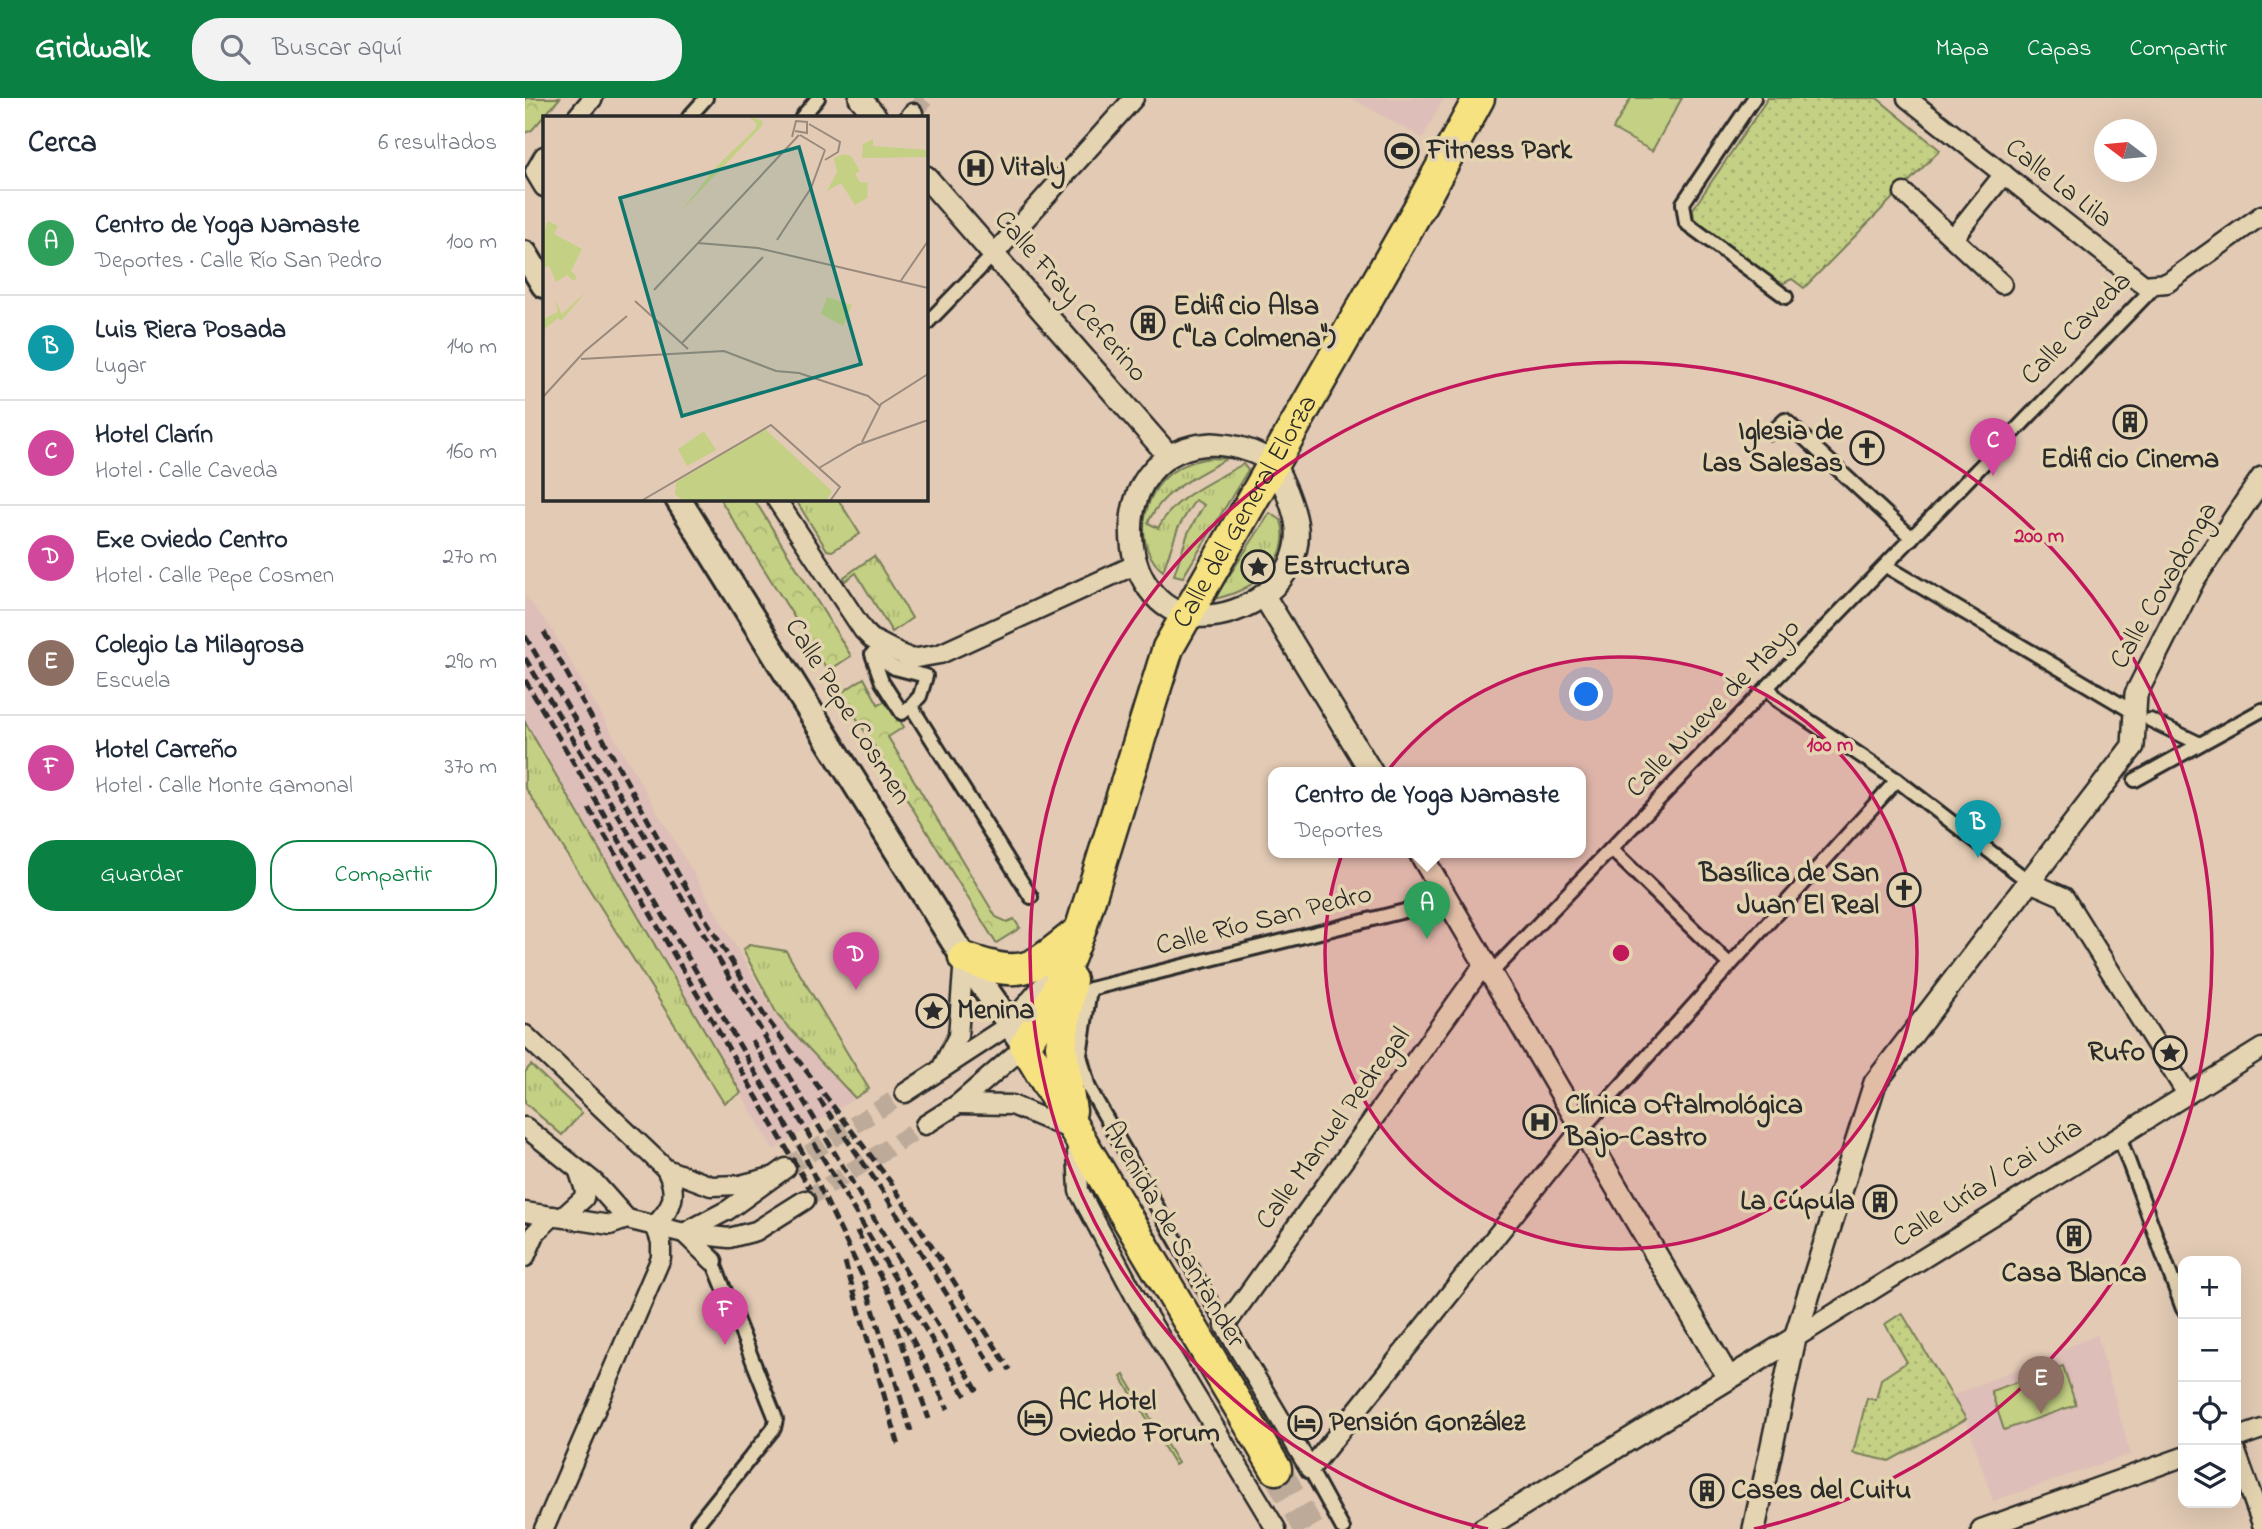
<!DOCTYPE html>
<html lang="es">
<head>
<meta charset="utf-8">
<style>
  :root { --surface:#fff; --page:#f2f2f3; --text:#1f2937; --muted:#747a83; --line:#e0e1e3; --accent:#0b8043 }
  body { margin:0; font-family:"Indie Flower",sans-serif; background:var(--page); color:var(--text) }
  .controls { position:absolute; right:21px; bottom:21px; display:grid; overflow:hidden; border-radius:14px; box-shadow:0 7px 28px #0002 }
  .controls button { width:63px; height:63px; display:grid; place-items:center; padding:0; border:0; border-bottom:2px solid var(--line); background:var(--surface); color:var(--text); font:35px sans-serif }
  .compass { position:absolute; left:1569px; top:21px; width:63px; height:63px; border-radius:50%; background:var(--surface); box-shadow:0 7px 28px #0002; rotate:286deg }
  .you { position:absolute; left:1062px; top:597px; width:24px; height:24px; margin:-18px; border:5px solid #fff; border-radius:50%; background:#1a73e8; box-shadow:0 0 0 10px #1a73e833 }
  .badge { display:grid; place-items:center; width:46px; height:46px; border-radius:50%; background:var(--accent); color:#fff; font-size:23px; font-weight:700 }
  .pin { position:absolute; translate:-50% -58px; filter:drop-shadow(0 2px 4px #0008) }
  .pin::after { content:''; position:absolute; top:37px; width:24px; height:21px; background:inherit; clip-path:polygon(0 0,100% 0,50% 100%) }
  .popup { position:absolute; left:743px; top:669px; width:318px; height:91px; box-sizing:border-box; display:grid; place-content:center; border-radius:14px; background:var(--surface); filter:drop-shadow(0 2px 5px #0005); font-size:23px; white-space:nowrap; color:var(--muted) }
  .popup b { font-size:26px; color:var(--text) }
  .popup::after { content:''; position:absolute; left:50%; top:100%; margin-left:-14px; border:14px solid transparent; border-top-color:var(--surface) }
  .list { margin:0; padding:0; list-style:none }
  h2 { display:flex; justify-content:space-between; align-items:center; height:91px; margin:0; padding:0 28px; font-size:30px }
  h2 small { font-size:23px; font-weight:400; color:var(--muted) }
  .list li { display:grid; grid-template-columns:46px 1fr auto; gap:21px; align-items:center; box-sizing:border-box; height:105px; padding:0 28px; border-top:2px solid var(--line) }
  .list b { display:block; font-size:26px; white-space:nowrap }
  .list p { margin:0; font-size:23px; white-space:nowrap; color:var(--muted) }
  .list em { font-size:23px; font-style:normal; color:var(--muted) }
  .actions { display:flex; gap:14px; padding:21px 28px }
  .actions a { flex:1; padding:16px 0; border:2px solid var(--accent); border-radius:28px; text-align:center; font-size:24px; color:var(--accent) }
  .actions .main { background:var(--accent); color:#fff }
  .icon { flex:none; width:38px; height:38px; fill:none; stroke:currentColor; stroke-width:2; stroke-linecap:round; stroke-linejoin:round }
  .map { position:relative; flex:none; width:1737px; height:1431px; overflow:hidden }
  header { display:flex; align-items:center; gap:42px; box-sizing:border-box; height:98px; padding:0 35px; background:var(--accent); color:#fff }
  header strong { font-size:33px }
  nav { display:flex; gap:38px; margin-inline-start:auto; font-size:24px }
  .search { width:490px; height:63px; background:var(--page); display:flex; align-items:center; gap:18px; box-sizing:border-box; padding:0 24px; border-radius:28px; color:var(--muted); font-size:26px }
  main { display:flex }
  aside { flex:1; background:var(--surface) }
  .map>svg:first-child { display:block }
</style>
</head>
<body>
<header>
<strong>Gridwalk</strong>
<div class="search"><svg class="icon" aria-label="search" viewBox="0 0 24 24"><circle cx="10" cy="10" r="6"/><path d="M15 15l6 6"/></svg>Buscar aquí</div>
<nav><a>Mapa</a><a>Capas</a><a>Compartir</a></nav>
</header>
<main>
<aside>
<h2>Cerca<small>6 resultados</small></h2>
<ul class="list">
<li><span class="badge" style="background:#2e9e5b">A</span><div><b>Centro de Yoga Namaste</b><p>Deportes · Calle Río San Pedro</p></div><em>100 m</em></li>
<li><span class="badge" style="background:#0f9aa8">B</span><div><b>Luis Riera Posada</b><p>Lugar</p></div><em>140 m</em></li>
<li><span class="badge" style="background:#d1479c">C</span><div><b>Hotel Clarín</b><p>Hotel · Calle Caveda</p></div><em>160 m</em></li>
<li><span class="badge" style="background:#d1479c">D</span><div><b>Exe Oviedo Centro</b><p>Hotel · Calle Pepe Cosmen</p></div><em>270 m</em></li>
<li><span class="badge" style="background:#8d6e63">E</span><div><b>Colegio La Milagrosa</b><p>Escuela</p></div><em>290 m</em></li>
<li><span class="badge" style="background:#d1479c">F</span><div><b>Hotel Carreño</b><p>Hotel · Calle Monte Gamonal</p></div><em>370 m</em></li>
</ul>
<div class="actions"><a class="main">Guardar</a><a>Compartir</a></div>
</aside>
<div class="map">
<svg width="1737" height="1431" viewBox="0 0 1737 1431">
  <defs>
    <pattern id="grass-tufts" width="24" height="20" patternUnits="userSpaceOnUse" patternTransform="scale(1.75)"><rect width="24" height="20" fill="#c4d084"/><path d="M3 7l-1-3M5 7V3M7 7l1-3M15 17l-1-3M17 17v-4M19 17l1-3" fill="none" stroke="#a9b372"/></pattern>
    <pattern id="forest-crowns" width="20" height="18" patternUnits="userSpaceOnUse" patternTransform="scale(1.75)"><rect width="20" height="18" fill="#c4d084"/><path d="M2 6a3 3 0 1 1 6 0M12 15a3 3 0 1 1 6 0" fill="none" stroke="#a9b372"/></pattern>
    <pattern id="garden-dots" width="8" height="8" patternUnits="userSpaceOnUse" patternTransform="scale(1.75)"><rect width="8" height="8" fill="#c4d084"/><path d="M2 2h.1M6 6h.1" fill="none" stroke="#a9b372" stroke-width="1.8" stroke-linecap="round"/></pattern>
  </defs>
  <rect width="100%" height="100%" fill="#e2cab4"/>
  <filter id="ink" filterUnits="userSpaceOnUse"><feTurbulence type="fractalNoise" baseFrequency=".0143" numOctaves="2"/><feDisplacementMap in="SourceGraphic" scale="14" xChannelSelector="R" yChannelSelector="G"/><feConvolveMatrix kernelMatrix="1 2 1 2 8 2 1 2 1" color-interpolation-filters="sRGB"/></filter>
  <g filter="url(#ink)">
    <g fill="#debeb8">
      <polygon points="826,0 919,0 897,40"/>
      <polygon points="0,497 27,532 251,918 330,1000 249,1052 0,624"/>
      <polygon points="1572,1237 1605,1356 1468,1403 1441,1320 1427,1298"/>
    </g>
    <g fill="url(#grass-tufts)" stroke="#787e58" stroke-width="2">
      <path d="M684 360 701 361C671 379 637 392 623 425L633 430C650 398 687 384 718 366L723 372 658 479 649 477 663 435 679 407 670 402 653 430 638 473C610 451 615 404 640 380 652 368 668 363 684 360Z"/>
      <polygon points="275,401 313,401 335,436 307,453 302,452 272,404"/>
      <path d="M745 415 756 422C769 465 725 494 689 501Z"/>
      <polygon points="349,458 387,520 367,534 331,475 320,483 319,479"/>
      <polygon points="0,624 216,995 199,1005 0,689"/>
      <polygon points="224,847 261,853 344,991 330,1000 253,918 218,852"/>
      <polygon points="6,967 57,1015 37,1037 0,1005 0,974"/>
    </g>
    <g fill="url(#forest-crowns)" stroke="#787e58" stroke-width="2">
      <polygon points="0,0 35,0 7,32 0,35"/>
      <polygon points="195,401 229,401 326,558 303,573"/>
      <polygon points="339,580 353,606 362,603 379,629 363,639 471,819 482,824 489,821 495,830 471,845 316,595"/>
      <polygon points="785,1407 795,1423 782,1431 772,1431 765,1420"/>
    </g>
    <g fill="url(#garden-dots)" stroke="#787e58" stroke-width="2">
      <polygon points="1243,0 1352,0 1415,52 1279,190 1267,181 1259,185 1250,183 1169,121 1168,111"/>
      <polygon points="1377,1215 1441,1321 1364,1363 1328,1355 1342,1300 1351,1302 1356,1281 1382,1264 1360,1226"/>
      <polygon points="599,1277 653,1365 650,1367 596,1279"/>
    </g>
    <g fill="#c4d084" stroke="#787e58" stroke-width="2">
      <polygon points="1106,0 1157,0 1127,53 1088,31"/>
      <polygon points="1538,1268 1551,1307 1479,1332 1466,1293"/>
    </g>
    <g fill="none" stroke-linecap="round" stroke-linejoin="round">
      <g stroke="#bdaa99" stroke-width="18" stroke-dasharray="18 9" stroke-linecap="butt">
        <polyline points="388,15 401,0"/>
        <polyline points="261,1070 380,995"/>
        <polyline points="280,1102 400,1027"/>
      </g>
      <polyline stroke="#bdaa99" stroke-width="30" stroke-dasharray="30 15" stroke-linecap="butt" points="751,1371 784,1431"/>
      <defs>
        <g id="pedestrian">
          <polyline points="1229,0 1158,105 1161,125 1261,199"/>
          <polyline points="164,19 181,0"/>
          <polyline points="277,19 293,0"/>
          <polyline points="401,226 470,155"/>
          <polyline points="1246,335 1260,322 1387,440"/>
          <polyline points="1361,468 1610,615"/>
          <polyline points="1243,589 1253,602 1372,682 1494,776"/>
          <polyline points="386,608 395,598 401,578 370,570 347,556 357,584 377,615 386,608 506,799"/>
          <polyline points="1625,622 1673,645"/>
          <polyline points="1610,682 1737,612"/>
          <polyline points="1086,751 1205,867"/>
          <polyline points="966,875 1632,186"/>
          <polyline points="1056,1032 1372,682"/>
          <polyline points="1594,1038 1658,1211"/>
          <polyline points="700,1228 564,990 555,957 565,891 924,802"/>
          <polyline points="785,1371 818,1431"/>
          <polyline points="172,1426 249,1330 251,1321 188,1163"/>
        </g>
        <g id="minor">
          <polyline points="1382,0 1619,187 1642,185 1737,117"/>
          <polyline points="52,19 68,0"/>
          <polyline points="385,19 388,15"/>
          <polyline points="19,58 10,74 19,89"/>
          <polyline points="1379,95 1477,186"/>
          <polyline points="1428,140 1479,76"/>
          <polyline points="470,155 609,0"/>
          <polyline points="251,401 338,532 347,541 386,561 415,556 612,466"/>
          <polyline points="1509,786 1539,799 1662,996"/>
          <polyline points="960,865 700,1228 785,1371 1056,1032"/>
          <polyline points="0,937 141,1071 186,1088 215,1087 247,1079"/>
          <polyline points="416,971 433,938 439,860"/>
          <polyline points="380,995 484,927 532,871"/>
          <polyline points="433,1006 487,1007 551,1034 554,1093 610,1198 751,1431"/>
          <polyline points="400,1027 433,1006 500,948"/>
          <polyline points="0,1029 69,1084 102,1121"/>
          <polyline points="0,1114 85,1127 102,1121 159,1135 204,1140 231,1133 280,1102"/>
          <polyline points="38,1119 59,1100 60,1092 54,1074"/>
          <path d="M130 1127C149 1109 153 1095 141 1071"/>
          <polyline points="159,1135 203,1112 261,1070"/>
          <polyline points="159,1135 188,1163"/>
          <polyline points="0,1159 11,1134 28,1118"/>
          <polyline points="1270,1240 1737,950"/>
          <polyline points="1711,1340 1737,1331"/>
          <polyline points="1711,1354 1737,1426"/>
          <polyline points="19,1431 136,1160 136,1144 130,1127"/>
          <polyline points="1456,1431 1658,1359"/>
        </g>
        <g id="tertiary">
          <polyline points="335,0 351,19"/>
          <polyline points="401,79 644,358"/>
          <path d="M687 346C706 347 733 352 747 366 754 372 758 386 762 394 766 405 771 417 772 430 777 482 720 521 672 518 589 514 575 351 687 346Z"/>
          <polyline points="739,498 847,675"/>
          <polyline points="895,755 1203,1279"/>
          <polyline points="958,1431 1270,1240"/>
          <polyline points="1229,1431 1270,1240 1350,985 1608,648 1611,596 1669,481 1737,380"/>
        </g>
        <g id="secondary">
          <polyline points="0,156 19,187"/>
          <polyline points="153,401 439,860 500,948"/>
        </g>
        <g id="trunk">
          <path d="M439 860C501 882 506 871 554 833"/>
          <polyline points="546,1013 536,948 546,882"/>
          <path id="s1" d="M751 1371 500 948 530 897 555 833 643 550 894 110 954 0"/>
        </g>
      </defs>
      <use href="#pedestrian" stroke="#2b2b2b" stroke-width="18"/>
      <use href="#minor" stroke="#2b2b2b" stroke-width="23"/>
      <use href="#tertiary" stroke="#2b2b2b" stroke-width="26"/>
      <use href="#secondary" stroke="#2b2b2b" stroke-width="30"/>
      <use href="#trunk" stroke="#2b2b2b" stroke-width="35"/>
      <use href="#pedestrian" stroke="#e5d4b1" stroke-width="12"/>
      <use href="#minor" stroke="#e5d4b1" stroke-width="18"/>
      <use href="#tertiary" stroke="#e5d4b1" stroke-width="21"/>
      <use href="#secondary" stroke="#e5d4b1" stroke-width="24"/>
      <use href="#trunk" stroke="#f7e281" stroke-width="30"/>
      <g stroke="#2b2b2b" stroke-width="5" stroke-dasharray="10 5" stroke-linecap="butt">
        <polyline points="19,534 153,776 239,917 367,1086 485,1272"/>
        <polyline points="0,538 453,1294"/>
        <polyline points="0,560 119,761"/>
        <polyline points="0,582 279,1057 338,1179 386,1333"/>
        <polyline points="64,710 285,1091"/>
        <polyline points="227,942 443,1302"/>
        <polyline points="294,1001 357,1092 472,1277"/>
        <polyline points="332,1133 423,1311"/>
        <polyline points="320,1164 374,1348"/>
        <polyline points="371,1229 404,1321"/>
      </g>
    </g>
  </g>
  <circle cx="1096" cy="855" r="296" fill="#c2185b" fill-opacity=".12"/>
  <g fill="none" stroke="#c2185b" stroke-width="3.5">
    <circle cx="1096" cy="855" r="296"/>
    <path d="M963 1431A591 591 0 1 1 1229 1431"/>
  </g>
  <defs>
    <symbol id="stadium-ring" viewBox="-11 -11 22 22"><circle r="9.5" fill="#e5d4b1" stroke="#2b2b2b" stroke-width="1.5"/><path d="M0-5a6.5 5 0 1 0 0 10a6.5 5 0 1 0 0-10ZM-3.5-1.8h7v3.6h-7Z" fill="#2b2b2b"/></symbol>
    <symbol id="hospital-ring" viewBox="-11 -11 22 22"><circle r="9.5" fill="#e5d4b1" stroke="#2b2b2b" stroke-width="1.5"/><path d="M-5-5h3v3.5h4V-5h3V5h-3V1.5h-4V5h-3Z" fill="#2b2b2b"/></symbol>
    <symbol id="building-ring" viewBox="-11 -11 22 22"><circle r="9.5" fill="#e5d4b1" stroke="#2b2b2b" stroke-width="1.5"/><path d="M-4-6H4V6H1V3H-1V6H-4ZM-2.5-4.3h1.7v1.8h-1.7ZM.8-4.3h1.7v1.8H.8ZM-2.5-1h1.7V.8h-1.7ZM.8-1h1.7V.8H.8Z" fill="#2b2b2b"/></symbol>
    <symbol id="church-ring" viewBox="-11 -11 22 22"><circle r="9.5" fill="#e5d4b1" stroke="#2b2b2b" stroke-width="1.5"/><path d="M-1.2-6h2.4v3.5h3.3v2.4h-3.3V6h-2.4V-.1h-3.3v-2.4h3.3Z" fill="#2b2b2b"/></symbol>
    <symbol id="sight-ring" viewBox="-11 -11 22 22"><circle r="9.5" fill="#e5d4b1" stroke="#2b2b2b" stroke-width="1.5"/><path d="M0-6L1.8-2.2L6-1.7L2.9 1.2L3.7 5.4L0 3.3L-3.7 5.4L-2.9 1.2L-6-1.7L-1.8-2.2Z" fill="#2b2b2b"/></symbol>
    <symbol id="hotel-ring" viewBox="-11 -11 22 22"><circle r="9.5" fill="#e5d4b1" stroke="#2b2b2b" stroke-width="1.5"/><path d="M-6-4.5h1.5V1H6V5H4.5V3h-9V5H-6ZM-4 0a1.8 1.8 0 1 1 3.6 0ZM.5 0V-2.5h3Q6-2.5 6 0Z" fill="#2b2b2b"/></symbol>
  </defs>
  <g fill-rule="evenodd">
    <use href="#stadium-ring" x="858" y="34" width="38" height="38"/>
    <use href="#hospital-ring" x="432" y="51" width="38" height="38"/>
    <use href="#building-ring" x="604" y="206" width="38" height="38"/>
    <use href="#building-ring" x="1586" y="305" width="38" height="38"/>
    <use href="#church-ring" x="1323" y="331" width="38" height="38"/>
    <use href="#sight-ring" x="714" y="450" width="38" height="38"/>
    <use href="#church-ring" x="1360" y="773" width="38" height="38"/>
    <use href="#sight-ring" x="389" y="894" width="38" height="38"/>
    <use href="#sight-ring" x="1626" y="936" width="38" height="38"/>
    <use href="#hospital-ring" x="996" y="1005" width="38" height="38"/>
    <use href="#building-ring" x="1336" y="1085" width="38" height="38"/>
    <use href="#building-ring" x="1530" y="1119" width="38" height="38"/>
    <use href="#hotel-ring" x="491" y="1301" width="38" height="38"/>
    <use href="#hotel-ring" x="761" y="1306" width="38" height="38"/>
    <use href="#building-ring" x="1163" y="1374" width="38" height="38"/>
  </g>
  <g text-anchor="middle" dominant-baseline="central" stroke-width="7" stroke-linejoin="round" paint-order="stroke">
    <g font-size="28" font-weight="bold" fill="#2b2b2b" stroke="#e5d4b1" text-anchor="start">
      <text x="902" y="53">Fitness Park</text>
      <text x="476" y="70">Vitaly</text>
      <text x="648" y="209">Edificio Alsa<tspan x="648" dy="32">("La Colmena")</tspan></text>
      <text x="1318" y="334" text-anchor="end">Iglesia de<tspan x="1318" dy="32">Las Salesas</tspan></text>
      <text x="1605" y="362" text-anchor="middle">Edificio Cinema</text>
      <text x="758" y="469">Estructura</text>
      <text x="1354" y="776" text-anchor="end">Basílica de San<tspan x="1354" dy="32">Juan El Real</tspan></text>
      <text x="432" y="913">Menina</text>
      <text x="1620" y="955" text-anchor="end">Rufo</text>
      <text x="1040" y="1008">Clínica Oftalmológica<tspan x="1040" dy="32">Bajo-Castro</tspan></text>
      <text x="1330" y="1104" text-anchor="end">La Cúpula</text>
      <text x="1549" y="1176" text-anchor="middle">Casa Blanca</text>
      <text x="534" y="1304">AC Hotel<tspan x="534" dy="32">Oviedo Forum</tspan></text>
      <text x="804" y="1325">Pensión González</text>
      <text x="1206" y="1393">Cases del Cuitu</text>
    </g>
    <g font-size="28" fill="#2b2b2b" stroke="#e5d4b1">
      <text transform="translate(1533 86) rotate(38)">Calle La Lila</text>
      <text transform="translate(545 199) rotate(49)">Calle Fray Ceferino</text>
      <text transform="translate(1552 231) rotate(-46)">Calle Caveda</text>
      <text stroke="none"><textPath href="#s1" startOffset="1073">Calle del General Elorza</textPath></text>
      <text transform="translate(1640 488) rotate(-60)">Calle Covadonga</text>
      <text transform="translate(1189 611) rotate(-46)">Calle Nueve de Mayo</text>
      <text transform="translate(322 614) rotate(58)">Calle Pepe Cosmen</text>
      <text transform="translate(739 823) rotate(-14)">Calle Río San Pedro</text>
      <text transform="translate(809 1031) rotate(-54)">Calle Manuel Pedregal</text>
      <text transform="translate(1463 1086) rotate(-32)">Calle Uría / Cai Uría</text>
      <text transform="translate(648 1137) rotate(60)">Avenida de Santander</text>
    </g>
  </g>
  <g transform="translate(18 18)">
    <rect width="385" height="385" fill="#e2cab4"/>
    <path d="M205 0 220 5 218 11 139 94 173 51 211 14 214 8Z" fill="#c4d084"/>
    <path d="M330 23V30L385 34V41L319 42 320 28ZM301 38 308 40 317 55 312 58 317 66 325 67 324 82 312 89 298 67 284 75 294 56 291 42ZM5 105 15 110 11 118 39 133 28 155 34 161 31 165 24 159 13 166 6 150 0 152V120ZM222 313 289 375 283 385H140L132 378 133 366Z" fill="#c4d084"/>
    <path d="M43 176 18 205 15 202 0 214V203L15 196 12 184 19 198ZM284 181 309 189 300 210 278 198ZM161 315 173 334 144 350 135 333Z" fill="#c4d084"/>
    <path fill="none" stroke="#998a7d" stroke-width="2" d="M266 8 297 26 295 36 282 44M257 19 282 34M249 21 253 5 264 6V17L252 15M234 124 268 72 282 34M155 127 256 19M357 166 385 125M111 174 155 127 215 132 385 172M92 185 145 233M139 227 220 141M38 243 181 235 233 255 256 257 325 280 337 290M0 281 41 236 84 200M319 326 338 288 385 258M276 352 315 329 385 304M98 385 228 309 297 371 287 385"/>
    <path fill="#0f766e" fill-opacity="0.15" stroke="#0f766e" stroke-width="3.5" d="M256 31 318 248 139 300 77 82Z"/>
    <rect width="385" height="385" fill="none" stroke="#2b2b2b" stroke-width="3.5"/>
  </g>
  <circle cx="1096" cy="855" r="10" fill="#c2185b" stroke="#e5d4b1" stroke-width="3.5"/>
  <g font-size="21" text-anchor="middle" font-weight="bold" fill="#c2185b" stroke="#e5d4b1" stroke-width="7" stroke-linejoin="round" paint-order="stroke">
    <text x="1514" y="444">200 m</text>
    <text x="1305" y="653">100 m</text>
  </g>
</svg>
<div class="controls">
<button>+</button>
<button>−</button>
<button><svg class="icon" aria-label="locate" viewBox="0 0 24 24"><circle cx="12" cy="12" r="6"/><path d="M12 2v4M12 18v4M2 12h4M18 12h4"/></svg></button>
<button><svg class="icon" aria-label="layers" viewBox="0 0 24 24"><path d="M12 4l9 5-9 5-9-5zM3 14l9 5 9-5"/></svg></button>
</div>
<svg class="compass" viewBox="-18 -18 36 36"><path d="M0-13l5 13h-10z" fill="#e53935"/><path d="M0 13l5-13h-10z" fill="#747a83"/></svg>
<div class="you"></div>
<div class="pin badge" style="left:902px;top:841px;background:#2e9e5b">A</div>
<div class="popup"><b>Centro de Yoga Namaste</b>Deportes</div>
<div class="pin badge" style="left:1453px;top:760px;background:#0f9aa8">B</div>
<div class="pin badge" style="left:1468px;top:378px;background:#d1479c">C</div>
<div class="pin badge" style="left:331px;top:892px;background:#d1479c">D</div>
<div class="pin badge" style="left:1516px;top:1316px;background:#8d6e63">E</div>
<div class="pin badge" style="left:200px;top:1247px;background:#d1479c">F</div>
</div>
</main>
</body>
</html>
